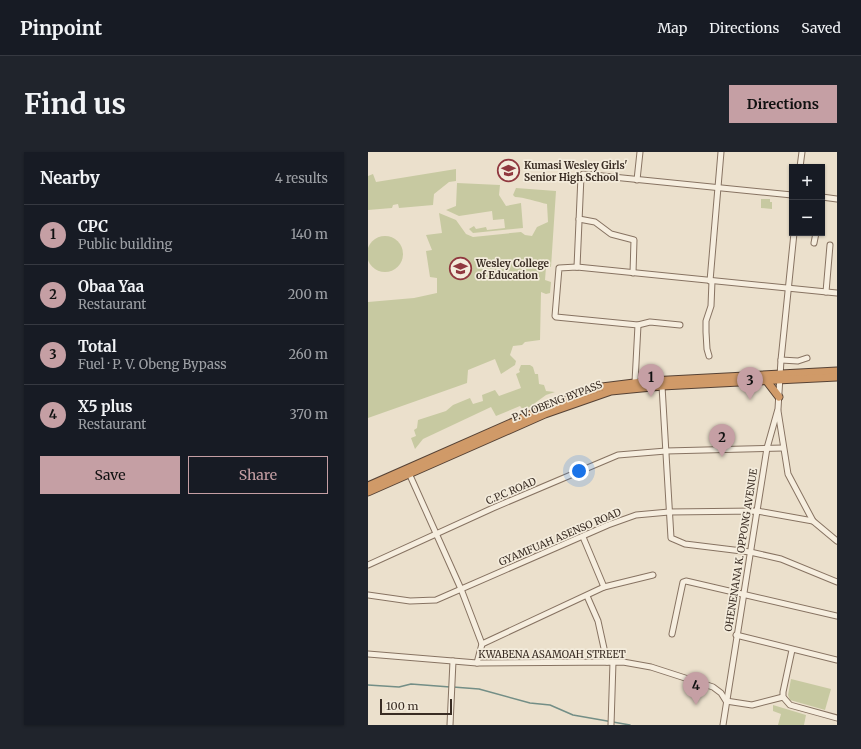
<!DOCTYPE html>
<html lang="en">
<head>
<meta charset="utf-8">
<style>
  :root { --surface:#171b24; --page:#20242c; --text:#f1f3f6; --muted:#9ea1a6; --line:#363941; --accent:#c59fa4 }
  body { margin:0; font-family:Merriweather,serif; background:var(--page); color:var(--text) }
  .controls { position:absolute; right:12px; top:12px; display:grid; overflow:hidden; border-radius:0px; box-shadow:0 1px 3px #0004 }
  .controls button { width:36px; height:36px; display:grid; place-items:center; padding:0; border:0; border-bottom:1px solid var(--line); background:var(--surface); color:var(--text); font:20px sans-serif }
  .scale { position:absolute; left:12px; bottom:10px; width:72px; box-sizing:border-box; padding-left:4px; border:2px solid #392c23; border-top:0; font-size:11px; line-height:14px; white-space:nowrap; color:#392c23; -webkit-text-stroke:3px #f3ebdb; paint-order:stroke }
  .you { position:absolute; left:211px; top:319px; width:14px; height:14px; margin:-10px; border:3px solid #fff; border-radius:50%; background:#1a73e8; box-shadow:0 0 0 6px #1a73e833 }
  .badge { display:grid; place-items:center; width:26px; height:26px; border-radius:50%; background:var(--accent); color:#111; font-size:13px; font-weight:700 }
  .pin { position:absolute; translate:-50% -33px; filter:drop-shadow(0 1px 2px #0008) }
  .pin::after { content:''; position:absolute; top:21px; width:14px; height:12px; background:inherit; clip-path:polygon(0 0,100% 0,50% 100%) }
  .list { margin:0; padding:0; list-style:none }
  h2 { display:flex; justify-content:space-between; align-items:center; height:52px; margin:0; padding:0 16px; font-size:17px }
  h2 small { font-size:13px; font-weight:400; color:var(--muted) }
  .list li { display:grid; grid-template-columns:26px 1fr auto; gap:12px; align-items:center; box-sizing:border-box; height:60px; padding:0 16px; border-top:1px solid var(--line) }
  .list b { display:block; font-size:15px; white-space:nowrap }
  .list p { margin:0; font-size:13px; white-space:nowrap; color:var(--muted) }
  .list em { font-size:13px; font-style:normal; color:var(--muted) }
  .actions { display:flex; gap:8px; padding:12px 16px }
  .actions a { flex:1; padding:9px 0; border:1px solid var(--accent); border-radius:0px; text-align:center; font-size:14px; color:var(--accent) }
  .actions .main { background:var(--accent); color:#111 }
  .map { position:relative; flex:none; width:469px; height:573px; overflow:hidden; border-radius:0px }
  header { display:flex; align-items:center; gap:24px; box-sizing:border-box; height:56px; padding:0 20px; background:var(--surface); border-bottom:1px solid var(--line) }
  header strong { font-size:19px }
  nav { display:flex; gap:22px; margin-inline-start:auto; font-size:14px }
  .intro { display:flex; align-items:center; justify-content:space-between; box-sizing:border-box; height:96px; padding:0 24px }
  h1 { margin:0; font-size:28px }
  .button { padding:10px 18px; border-radius:0px; background:var(--accent); color:#111; font-size:14px; font-weight:700 }
  main { display:flex; gap:24px; padding:0 24px }
  aside { flex:1; background:var(--surface); border-radius:0px; box-shadow:0 1px 3px #0004 }
  .map>svg:first-child { display:block }
</style>
</head>
<body>
<header>
<strong>Pinpoint</strong>
<nav><a>Map</a><a>Directions</a><a>Saved</a></nav>
</header>
<div class="intro"><h1>Find us</h1><a class="button">Directions</a></div>
<main>
<aside>
<h2>Nearby<small>4 results</small></h2>
<ul class="list">
<li><span class="badge">1</span><div><b>CPC</b><p>Public building</p></div><em>140 m</em></li>
<li><span class="badge">2</span><div><b>Obaa Yaa</b><p>Restaurant</p></div><em>200 m</em></li>
<li><span class="badge">3</span><div><b>Total</b><p>Fuel · P. V. Obeng Bypass</p></div><em>260 m</em></li>
<li><span class="badge">4</span><div><b>X5 plus</b><p>Restaurant</p></div><em>370 m</em></li>
</ul>
<div class="actions"><a class="main">Save</a><a>Share</a></div>
</aside>
<div class="map">
<svg width="469" height="573" viewBox="0 0 469 573">
  <rect width="100%" height="100%" fill="#ebe0cc"/>
  <g fill="#c7c9a1">
    <polygon points="88,17 88,29 81,30 66,42 65,53 31,56 30,52 25,53 24,56 0,58 0,24 5,22 8,30"/>
    <polygon points="89,31 132,33 131,43 138,54 153,51 155,76 105,81 101,77 106,74 108,77 118,75 119,78 137,76 136,67 125,68 124,59 91,64 78,58 88,54"/>
    <path d="M148 36 188 39 183 115H178L177 128 183 130 182 141 178 142 173 140 172 188 157 190 154 193 145 194 142 203 148 209 147 213 133 222 127 207 100 218 99 231 0 266V150L46 146 69 141V126L62 125 58 99 64 98 58 83 74 81 71 61 88 68 98 82 105 85 153 80 157 83 164 84 169 75 180 70 179 52C170 50 155 45 147 45L145 43Z"/>
    <polygon points="393,47 402,47 402,50 404,50 404,57 393,56"/>
    <circle cx="17" cy="102" r="18"/>
    <polygon points="153,213 162,213 165,215 167,222 170,222 171,232 176,233 178,239 187,240 178,243 156,259 152,254 128,264 123,255 55,287 47,297 43,286 48,284 46,278 49,276 50,268 78,259 85,253 102,246 105,252 115,249 114,243 127,238 131,244 153,236 148,222 152,220 151,218"/>
    <polygon points="423,527 463,537 457,558 422,548 420,543"/>
    <polygon points="405,553 438,563 436,573 410,573 413,562 405,559"/>
  </g>
  <g fill="none" stroke-linecap="round" stroke-linejoin="round">
    <g stroke="#738e86" stroke-width="1.5">
      <polyline points="0,533 31,535 43,532 82,535"/>
      <polyline points="85,535 111,537 162,551 182,553 205,563 262,573"/>
    </g>
    <defs>
      <g id="minor">
        <polyline points="432,15 434,0"/>
        <polyline points="269,28 272,0"/>
        <polyline points="454,45 469,47"/>
        <polyline points="211,67 227,70 243,82 266,88 265,121"/>
        <polyline points="446,91 448,81"/>
        <polyline points="209,115 213,24 215,22 424,43"/>
        <polyline points="342,129 353,0"/>
        <polyline points="458,140 462,93"/>
        <polyline points="312,173 282,170 270,173 188,165 187,164 191,116 209,115 469,141"/>
        <polyline points="341,204 339,197 338,180 338,169 343,154 344,129"/>
        <polyline points="413,208 430,209 439,206"/>
        <polyline points="267,230 270,173"/>
        <polyline points="294,234 303,386 317,392 382,400 413,407 469,430"/>
        <polyline points="410,259 420,322 445,369 469,389"/>
        <polyline points="40,319 93,437 114,492 109,511"/>
        <polyline points="215,385 236,435"/>
        <polyline points="0,413 125,356 250,303 298,299 415,296"/>
        <polyline points="0,443 42,449 68,448 240,373 268,363 301,360 389,359 445,369"/>
        <polyline points="219,444 230,469 239,510"/>
        <polyline points="304,482 315,430 318,429 469,464"/>
        <polyline points="368,483 469,508"/>
        <polyline points="114,492 236,435 285,423"/>
        <polyline points="424,498 415,540 415,545 422,553 469,566"/>
        <polyline points="0,502 109,511 255,510 283,515 345,535 353,541 358,549 384,553 415,545"/>
        <polyline points="82,573 85,509"/>
        <polyline points="243,573 245,510"/>
        <polyline points="355,573 399,296 410,257 413,208 426,81"/>
      </g>
      <g id="highway">
        <polyline points="398,228 411,245"/>
        <polyline points="0,334 179,255 234,235 282,229 469,219"/>
        <polyline points="0,340 177,262 243,239 294,234 469,225"/>
      </g>
    </defs>
    <use href="#minor" stroke="#877362" stroke-width="7"/>
    <use href="#highway" stroke="#564235" stroke-width="9"/>
    <use href="#minor" stroke="#f6eedf" stroke-width="5"/>
    <use href="#highway" stroke="#d09a68" stroke-width="7"/>
  </g>
  <defs>
    <symbol id="school-ring" viewBox="-11 -11 22 22"><circle r="9.5" fill="#f3ebdb" stroke="#90383f" stroke-width="1.5"/><path d="M0-5L7-2L0 1L-7-2ZM-4 1L0 2.5L4 1V4Q0 6-4 4Z" fill="#90383f"/></symbol>
    <symbol id="university-ring" viewBox="-11 -11 22 22"><circle r="9.5" fill="#f3ebdb" stroke="#90383f" stroke-width="1.5"/><path d="M0-5L7-2L0 1L-7-2ZM-4 1L0 2.5L4 1V4Q0 6-4 4Z" fill="#90383f"/></symbol>
  </defs>
  <g fill-rule="evenodd">
    <use href="#school-ring" x="128" y="6" width="25" height="25"/>
    <use href="#university-ring" x="80" y="104" width="25" height="25"/>
  </g>
  <g text-anchor="middle" dominant-baseline="central" stroke-width="3.5" stroke-linejoin="round" paint-order="stroke">
    <g font-size="10" font-weight="bold" fill="#392c23" stroke="#f3ebdb" text-anchor="start">
      <text x="156" y="13">Kumasi Wesley Girls'<tspan x="156" dy="12">Senior High School</tspan></text>
      <text x="108" y="111">Wesley College<tspan x="108" dy="12">of Education</tspan></text>
    </g>
    <g font-size="10" fill="#392c23" stroke="#f3ebdb">
      <text transform="translate(189 249) rotate(-21)">P. V. OBENG BYPASS</text>
      <text transform="translate(143 339) rotate(-23)">C.P.C ROAD</text>
      <text transform="translate(192 385) rotate(-23)">GYAMFUAH ASENSO ROAD</text>
      <text transform="translate(373 398) rotate(-81)">OHENENANA K. OPPONG AVENUE</text>
      <text x="184" y="502">KWABENA ASAMOAH STREET</text>
    </g>
  </g>
</svg>
<div class="controls">
<button>+</button>
<button>−</button>
</div>
<div class="scale">100 m</div>
<div class="you"></div>
<div class="pin badge" style="left:283px;top:245px">1</div>
<div class="pin badge" style="left:354px;top:305px">2</div>
<div class="pin badge" style="left:382px;top:248px">3</div>
<div class="pin badge" style="left:328px;top:553px">4</div>
</div>
</main>
</body>
</html>
